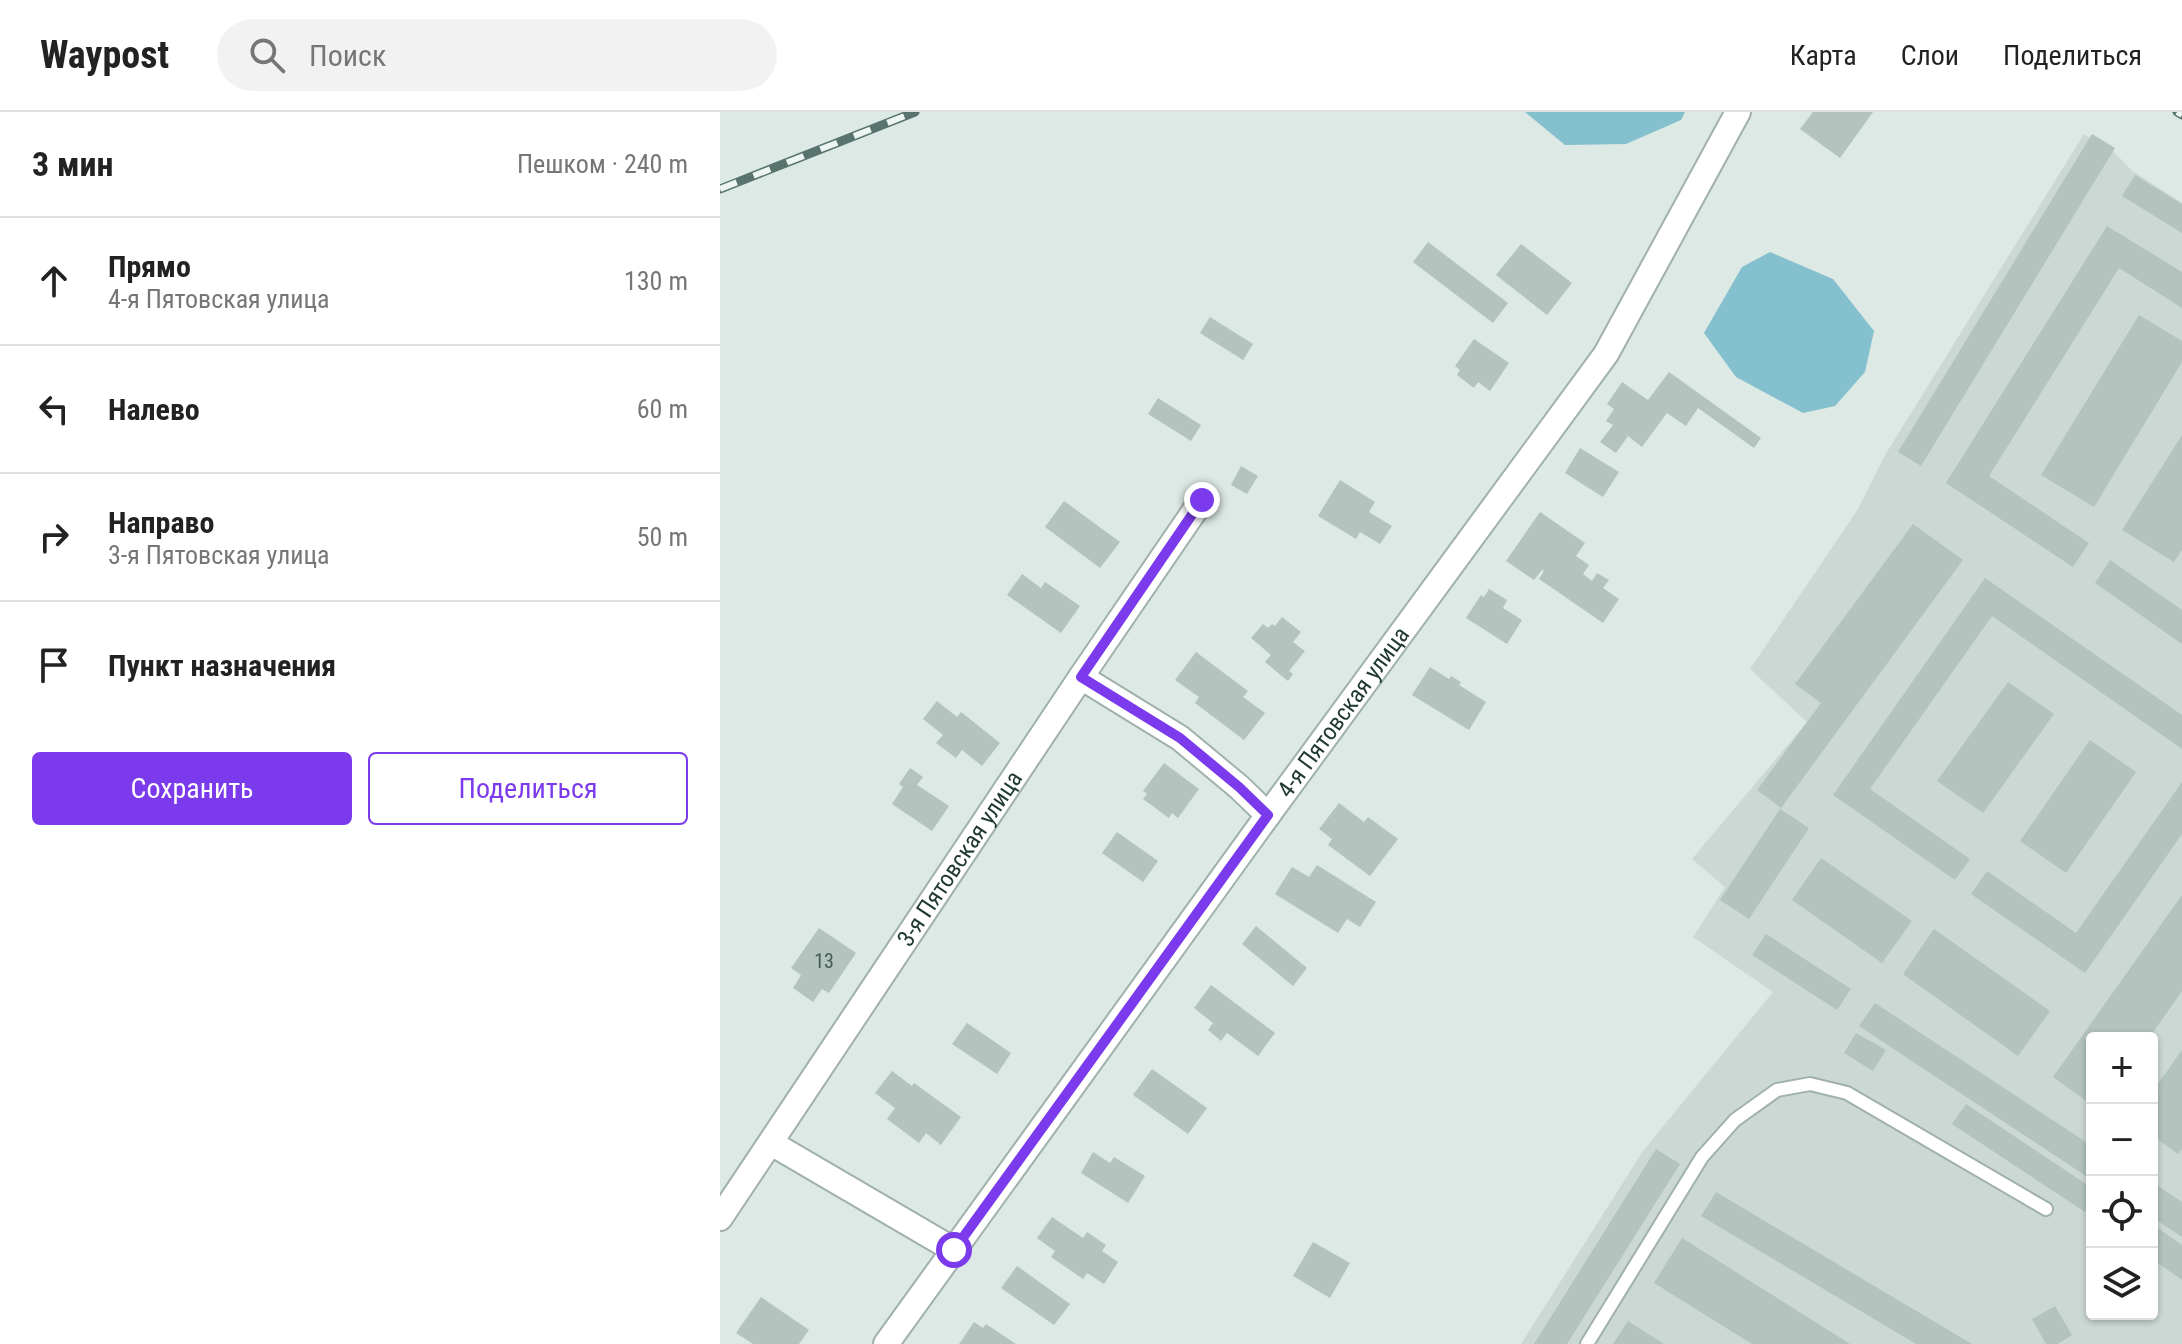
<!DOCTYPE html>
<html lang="ru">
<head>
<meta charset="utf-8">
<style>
  :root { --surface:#fff; --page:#f2f2f2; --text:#222; --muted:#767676; --line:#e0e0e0; --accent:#7c3aed }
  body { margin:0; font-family:"Roboto Condensed",sans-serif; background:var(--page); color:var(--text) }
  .controls { position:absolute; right:24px; bottom:24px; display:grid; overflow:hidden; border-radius:8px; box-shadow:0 2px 6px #0004 }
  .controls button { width:72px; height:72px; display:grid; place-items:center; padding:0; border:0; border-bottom:2px solid var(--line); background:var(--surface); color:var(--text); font:40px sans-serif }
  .stop { position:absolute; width:24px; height:24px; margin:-18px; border:6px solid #7c3aed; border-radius:50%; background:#fff }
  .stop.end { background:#7c3aed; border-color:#fff; box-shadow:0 2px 8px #0008 }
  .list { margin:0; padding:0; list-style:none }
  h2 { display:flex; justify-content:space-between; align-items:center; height:104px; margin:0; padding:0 32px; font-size:34px }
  h2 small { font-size:26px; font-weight:400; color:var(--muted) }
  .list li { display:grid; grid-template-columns:52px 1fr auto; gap:24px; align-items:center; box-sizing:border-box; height:128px; padding:0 32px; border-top:2px solid var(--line) }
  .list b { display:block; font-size:30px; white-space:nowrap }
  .list p { margin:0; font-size:26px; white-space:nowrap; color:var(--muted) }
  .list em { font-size:26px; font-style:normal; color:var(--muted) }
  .actions { display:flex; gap:16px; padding:24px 32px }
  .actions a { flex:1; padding:18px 0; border:2px solid var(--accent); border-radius:8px; text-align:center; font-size:28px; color:var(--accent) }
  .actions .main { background:var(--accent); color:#fff }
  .icon { flex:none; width:44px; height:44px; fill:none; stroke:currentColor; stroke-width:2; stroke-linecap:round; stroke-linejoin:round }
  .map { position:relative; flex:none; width:1462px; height:1232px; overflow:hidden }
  header { display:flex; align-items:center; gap:48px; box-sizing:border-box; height:112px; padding:0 40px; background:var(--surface); border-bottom:2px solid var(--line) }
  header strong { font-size:38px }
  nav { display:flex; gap:44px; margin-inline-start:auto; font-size:28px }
  .search { width:560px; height:72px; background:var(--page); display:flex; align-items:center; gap:20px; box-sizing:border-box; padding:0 28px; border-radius:44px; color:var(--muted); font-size:30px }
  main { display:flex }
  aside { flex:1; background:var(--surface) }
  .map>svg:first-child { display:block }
</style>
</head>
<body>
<header>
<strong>Waypost</strong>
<div class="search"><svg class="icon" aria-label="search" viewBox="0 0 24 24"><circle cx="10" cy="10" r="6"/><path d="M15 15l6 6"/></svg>Поиск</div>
<nav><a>Карта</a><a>Слои</a><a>Поделиться</a></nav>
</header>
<main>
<aside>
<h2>3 мин<small>Пешком · 240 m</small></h2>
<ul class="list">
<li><svg class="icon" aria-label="ahead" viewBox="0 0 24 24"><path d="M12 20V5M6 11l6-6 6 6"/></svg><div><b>Прямо</b><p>4-я Пятовская улица</p></div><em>130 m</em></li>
<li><svg class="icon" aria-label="left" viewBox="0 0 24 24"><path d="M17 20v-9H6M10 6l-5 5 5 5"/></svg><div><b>Налево</b></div><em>60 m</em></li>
<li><svg class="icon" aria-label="right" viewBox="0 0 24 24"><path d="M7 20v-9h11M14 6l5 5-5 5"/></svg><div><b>Направо</b><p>3-я Пятовская улица</p></div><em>50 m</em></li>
<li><svg class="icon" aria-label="arrive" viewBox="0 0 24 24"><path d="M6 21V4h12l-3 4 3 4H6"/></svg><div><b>Пункт назначения</b></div></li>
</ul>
<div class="actions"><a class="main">Сохранить</a><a>Поделиться</a></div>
</aside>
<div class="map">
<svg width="1462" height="1232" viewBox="0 0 1462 1232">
  <rect width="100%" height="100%" fill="#dde9e4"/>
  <path fill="#ccd8d3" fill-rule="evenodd" d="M1364 22 1393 39 1411 58 1462 91V1232H801L923 1039 1053 880 973 825 1005 775 972 747 1087 610 1030 557 1138 397 1165 343ZM1372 926H1432V1202H1372Z"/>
  <g fill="#85c0ce">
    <polygon points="805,0 965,0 961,8 906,32 845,33"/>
    <polygon points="1050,140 1113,167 1154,219 1145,260 1115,294 1083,301 1016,265 984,221 1022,155"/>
  </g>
  <g fill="#b3c3bd">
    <polygon points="1093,0 1153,0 1120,46 1080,17"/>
    <polygon points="1372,22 1395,36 1201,354 1178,340"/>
    <polygon points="1415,63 1462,92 1462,121 1402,84"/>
    <polygon points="1387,114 1462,160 1462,196 1399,156 1269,364 1369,431 1353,455 1226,371"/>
    <polygon points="708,130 788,191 773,211 693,150"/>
    <polygon points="801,132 852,171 827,203 776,163"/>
    <polygon points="1419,203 1462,229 1462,250 1374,395 1321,363"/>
    <polygon points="490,205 533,232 523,248 480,221"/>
    <polygon points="754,227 789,251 770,279 758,270 754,276 737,263 740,258 735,254"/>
    <polygon points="949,260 1041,326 1034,336 978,296 966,314 947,301 922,335 908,324 896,341 880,330 893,313 886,309 894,297 887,292 902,270 928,288"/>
    <polygon points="438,286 481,313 471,329 428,302"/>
    <polygon points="1462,323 1462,438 1454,450 1402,418"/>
    <polygon points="860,336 899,360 883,385 845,361"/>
    <polygon points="521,354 538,364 527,382 511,373"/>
    <polygon points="620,368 655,390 649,400 672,414 660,432 640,420 636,427 598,404"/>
    <polygon points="344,389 400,430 380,456 325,415"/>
    <polygon points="820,400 865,431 856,444 869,453 863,462 872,469 877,461 889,468 883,476 899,487 883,511 819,467 824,459 822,458 814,468 786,449"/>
    <polygon points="1193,412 1243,448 1061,696 1037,678 1101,591 1075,572"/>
    <polygon points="1390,448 1462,498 1462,532 1375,471"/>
    <polygon points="302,462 321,476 325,470 360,494 341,521 287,483"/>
    <polygon points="1265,466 1462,603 1462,637 1272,504 1150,677 1250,747 1235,768 1113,683"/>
    <polygon points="769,477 787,488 783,496 802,508 787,532 746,506 761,483 764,485"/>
    <polygon points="562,505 581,520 573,530 585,539 569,559 573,562 568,569 545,550 551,543 531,526 543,512 548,516 552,512 555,514"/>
    <polygon points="476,540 528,579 523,585 545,601 524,628 475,591 479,585 455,568"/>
    <polygon points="710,555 729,567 731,564 741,570 739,573 766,590 749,618 692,583"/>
    <polygon points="1288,570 1334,602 1263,701 1217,669"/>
    <polygon points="217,589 237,605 241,600 280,631 262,654 242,638 236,646 216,631 223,623 203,607"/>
    <polygon points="1370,628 1416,660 1346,761 1300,729"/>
    <polygon points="444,651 479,677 458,706 452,701 449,706 423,687 427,682 423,679"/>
    <polygon points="190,656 203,665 197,673 229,694 212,719 172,692 183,675 179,672"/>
    <polygon points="1462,670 1462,722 1365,861 1251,782 1267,759 1356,821"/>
    <polygon points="619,691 644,710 648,705 678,727 650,764 608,733 612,727 599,717"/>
    <polygon points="1060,697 1089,716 1029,807 1000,788"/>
    <polygon points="397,720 438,749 423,770 382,741"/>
    <polygon points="1101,746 1192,809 1162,851 1072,788"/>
    <polygon points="597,753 656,790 640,815 627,807 618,821 555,782 572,755 589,765"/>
    <polygon points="1462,783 1462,879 1429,926 1372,926 1372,993 1333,965"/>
    <polygon points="536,814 587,856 573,874 522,832"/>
    <polygon points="99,816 136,841 109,881 102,877 93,890 73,876 81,863 71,856"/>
    <polygon points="1214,817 1330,899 1298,944 1183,862"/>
    <polygon points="1046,822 1131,877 1117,898 1032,843"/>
    <polygon points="491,873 555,921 538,944 507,921 501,929 488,918 493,911 474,896"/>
    <polygon points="1155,891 1372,1034 1372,1068 1139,914"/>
    <polygon points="247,911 291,941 277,962 232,932"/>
    <polygon points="1136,921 1166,938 1153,959 1124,941"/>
    <polygon points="1462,938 1462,1037 1458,1042 1432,1023 1432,980"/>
    <polygon points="432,957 487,996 468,1022 413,983"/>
    <polygon points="172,959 192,974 194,971 241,1005 221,1033 206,1021 199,1031 167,1007 175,996 155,981"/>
    <polygon points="1246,992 1372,1076 1372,1089 1365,1100 1232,1012"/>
    <polygon points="936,1037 960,1052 847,1232 814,1232"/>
    <polygon points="373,1040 390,1051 394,1045 425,1064 408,1091 361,1061"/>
    <polygon points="1432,1070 1462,1090 1462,1125 1432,1105"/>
    <polygon points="996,1080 1252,1232 1196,1232 981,1104"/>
    <polygon points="332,1105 363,1126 367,1120 386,1133 382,1139 398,1150 384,1172 367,1161 363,1167 331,1145 335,1139 317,1126"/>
    <polygon points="1432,1112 1462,1133 1462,1168 1432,1147"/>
    <polygon points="962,1126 1130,1232 1032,1232 934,1171"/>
    <polygon points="593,1130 630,1151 610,1186 573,1164"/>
    <polygon points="297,1154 350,1192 334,1213 281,1176"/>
    <polygon points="41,1185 89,1218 79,1232 33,1232 16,1221"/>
    <polygon points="1335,1194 1352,1223 1338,1232 1326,1232 1312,1207"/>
    <polygon points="908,1209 944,1232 893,1232"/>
    <polygon points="254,1210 263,1216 266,1212 296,1232 239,1232"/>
  </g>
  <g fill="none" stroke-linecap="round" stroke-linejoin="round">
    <defs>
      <polyline id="service" points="867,1232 982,1045 1015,1008 1057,978 1090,972 1127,981 1326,1097"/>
      <g id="minor">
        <polyline points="361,565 460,626 519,675 548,703"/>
        <polyline points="51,1031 234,1138"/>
        <path id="s1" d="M0 1106 361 565 482 388"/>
        <path id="s2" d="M166 1232 548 703 886 242 1018 0"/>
      </g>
    </defs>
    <use href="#service" stroke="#a0b0ab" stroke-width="16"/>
    <use href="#minor" stroke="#a0b0ab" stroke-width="28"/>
    <use href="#service" stroke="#fff" stroke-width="12"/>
    <use href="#minor" stroke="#fff" stroke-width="24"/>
    <defs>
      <g id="rail">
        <polyline points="1457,0 1462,3"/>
        <polyline points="0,77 195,0"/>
      </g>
    </defs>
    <use href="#rail" stroke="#59746e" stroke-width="9"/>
    <use href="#rail" stroke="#edf6f2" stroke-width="6" stroke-dasharray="18" stroke-linecap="butt"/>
  </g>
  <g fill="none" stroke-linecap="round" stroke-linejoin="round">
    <polyline stroke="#7c3aed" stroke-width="10" points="234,1138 548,703 519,675 460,626 361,565 482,388"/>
  </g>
  <g text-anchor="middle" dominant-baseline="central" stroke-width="7" stroke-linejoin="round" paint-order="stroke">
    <g font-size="20" fill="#445b55">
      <text x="104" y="849">13</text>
    </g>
    <g font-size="24" fill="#1f3832" stroke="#edf6f2">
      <text stroke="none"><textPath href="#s2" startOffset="780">4-я Пятовская улица</textPath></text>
      <text stroke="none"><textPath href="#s1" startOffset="432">3-я Пятовская улица</textPath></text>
    </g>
  </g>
</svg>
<div class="controls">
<button>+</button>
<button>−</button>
<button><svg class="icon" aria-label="locate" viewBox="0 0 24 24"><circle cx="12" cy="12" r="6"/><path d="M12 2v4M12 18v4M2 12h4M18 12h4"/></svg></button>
<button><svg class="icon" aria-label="layers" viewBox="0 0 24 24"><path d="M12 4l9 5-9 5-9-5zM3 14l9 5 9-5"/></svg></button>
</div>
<div class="stop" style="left:234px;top:1138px"></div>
<div class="stop end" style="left:482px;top:388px"></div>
</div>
</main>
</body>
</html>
